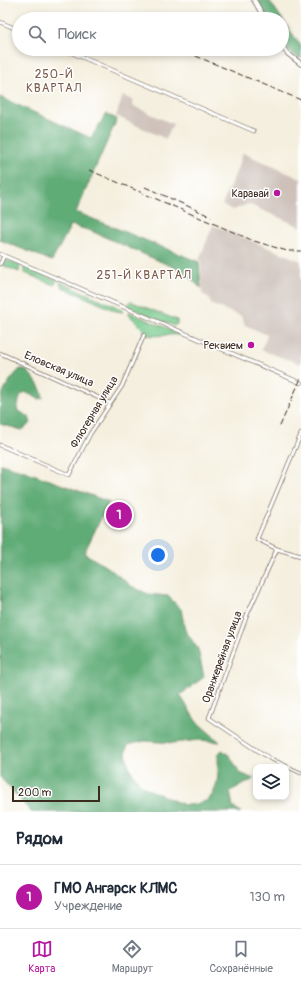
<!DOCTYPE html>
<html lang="ru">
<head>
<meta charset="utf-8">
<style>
  :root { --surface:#fff; --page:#f2f2f3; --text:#1f2937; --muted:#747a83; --line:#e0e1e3; --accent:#b5179e }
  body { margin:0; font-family:Pangolin,sans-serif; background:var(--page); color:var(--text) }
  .controls { position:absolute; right:12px; bottom:12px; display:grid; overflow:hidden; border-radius:8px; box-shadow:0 2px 6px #0003 }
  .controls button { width:36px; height:36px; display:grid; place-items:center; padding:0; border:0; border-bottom:1px solid var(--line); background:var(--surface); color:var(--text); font:20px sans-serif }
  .scale { position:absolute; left:12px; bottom:10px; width:88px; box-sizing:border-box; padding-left:4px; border:2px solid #3b2a1e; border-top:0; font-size:11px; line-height:14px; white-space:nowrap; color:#3b2a1e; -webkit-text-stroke:3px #fff; paint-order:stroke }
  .you { position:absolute; left:158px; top:555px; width:14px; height:14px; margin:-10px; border:3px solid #fff; border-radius:50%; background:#1a73e8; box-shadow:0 0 0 6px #1a73e833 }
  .badge { display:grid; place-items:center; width:26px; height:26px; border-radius:50%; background:var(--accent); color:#fff; font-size:13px; font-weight:700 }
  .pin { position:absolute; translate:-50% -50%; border:2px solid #fff; box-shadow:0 1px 4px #0006 }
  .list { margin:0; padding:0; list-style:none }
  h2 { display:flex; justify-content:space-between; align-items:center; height:52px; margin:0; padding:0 16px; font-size:17px }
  h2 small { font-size:13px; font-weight:400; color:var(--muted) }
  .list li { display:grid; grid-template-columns:26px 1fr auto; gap:12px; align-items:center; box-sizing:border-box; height:64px; padding:0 16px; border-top:1px solid var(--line) }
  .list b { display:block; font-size:15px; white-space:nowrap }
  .list p { margin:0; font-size:13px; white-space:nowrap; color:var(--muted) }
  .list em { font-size:13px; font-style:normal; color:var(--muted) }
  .icon { flex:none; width:22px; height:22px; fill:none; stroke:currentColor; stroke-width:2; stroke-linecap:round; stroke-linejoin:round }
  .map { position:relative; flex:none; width:301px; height:812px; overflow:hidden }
  .search { position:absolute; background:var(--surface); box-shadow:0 2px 6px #0003; left:12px; right:12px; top:12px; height:44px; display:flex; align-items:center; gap:10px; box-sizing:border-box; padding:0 14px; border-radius:22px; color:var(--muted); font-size:15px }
  .sheet { height:116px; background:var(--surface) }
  nav { display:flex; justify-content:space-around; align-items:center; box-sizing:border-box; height:56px; border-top:1px solid var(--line); background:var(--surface); font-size:11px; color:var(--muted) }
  nav a { display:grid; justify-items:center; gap:2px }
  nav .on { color:var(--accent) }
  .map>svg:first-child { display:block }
</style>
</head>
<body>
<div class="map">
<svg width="301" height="812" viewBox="0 0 301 812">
  <rect width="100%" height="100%" fill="#fff"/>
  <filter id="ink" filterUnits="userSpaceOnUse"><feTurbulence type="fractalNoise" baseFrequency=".025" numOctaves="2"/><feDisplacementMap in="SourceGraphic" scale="8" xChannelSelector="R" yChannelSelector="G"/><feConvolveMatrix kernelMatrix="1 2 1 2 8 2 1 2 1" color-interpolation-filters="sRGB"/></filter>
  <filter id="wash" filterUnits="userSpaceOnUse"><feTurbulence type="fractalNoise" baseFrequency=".012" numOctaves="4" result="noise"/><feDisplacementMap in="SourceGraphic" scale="16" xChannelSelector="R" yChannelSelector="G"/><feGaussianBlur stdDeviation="0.9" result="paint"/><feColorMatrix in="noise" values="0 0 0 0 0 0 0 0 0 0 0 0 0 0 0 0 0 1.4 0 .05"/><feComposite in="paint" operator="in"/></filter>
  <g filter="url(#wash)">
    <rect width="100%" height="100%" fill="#f4efde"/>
    <g fill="#cec1ba">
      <polygon points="123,96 133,100 133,106 173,124 166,139 116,116"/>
      <polygon points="243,153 301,179 301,227 248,204 233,210 222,205 241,160 240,160"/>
      <polygon points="213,225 301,261 301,364 261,350 267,335 245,325 241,316 212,305 208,297 202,294 201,262 199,260"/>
    </g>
    <g fill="#76c88b" stroke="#587954">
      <polygon points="6,260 20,265 19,272 2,265"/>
      <polygon points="23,267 56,280 56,283 54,285 25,273"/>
      <polygon points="60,282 120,308 123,312 116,311 62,287"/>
      <polygon points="130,301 177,320 177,324 174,326 127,306"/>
      <path d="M129 312 179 333V335C167 334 157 337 146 335L141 327 129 315Z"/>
    </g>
    <g fill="#60ac77" stroke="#4e6b4a">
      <path d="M257 0H269L301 46V59C281 50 282 38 282 19H268Z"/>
      <polygon points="0,97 91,138 106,114 117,119 76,212 199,262 201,288 182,271 91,231 71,225 52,261 0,240"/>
      <path d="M20 369H25C33 377 42 387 43 398L39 399 25 392 20 396 17 410 29 417 31 423 22 430 0 424C0 397 0 390 20 369Z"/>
      <path d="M1 464 25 471 109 502 84 553 110 569 131 586 148 594 168 596 181 609 185 630 198 649 204 677 180 695 196 721 220 742 200 740 173 743 145 741 128 745C122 757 133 778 143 786 147 789 181 804 185 805 192 805 204 803 209 799 220 787 218 768 218 754L222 750 230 756 240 773 254 779 230 791 233 807 241 812H31L0 777Z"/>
    </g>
  </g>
  <g filter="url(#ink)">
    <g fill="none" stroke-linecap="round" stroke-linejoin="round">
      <defs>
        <g id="street">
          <polyline points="0,22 19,30"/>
          <polyline points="63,49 254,131"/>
          <polyline points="0,254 301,383"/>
          <polyline points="0,264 4,256"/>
          <polyline points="0,353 110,403"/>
          <polyline points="301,434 257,539 277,549 301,556"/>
          <polyline points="0,445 69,475 90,434 122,386 144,335"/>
          <polyline points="277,549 247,615 209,718 269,758 301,773"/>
        </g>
        <g id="secondary">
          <polyline points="254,0 265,19"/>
          <polyline points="282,46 287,53 301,64"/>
        </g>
      </defs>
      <use href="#street" stroke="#7c6f61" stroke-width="4.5"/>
      <use href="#secondary" stroke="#7c6f61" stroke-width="5.5"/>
      <use href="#street" stroke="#fff" stroke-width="3"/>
      <use href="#secondary" stroke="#fff" stroke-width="4"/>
      <g stroke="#3b2a1e" stroke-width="1" stroke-dasharray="6 3" stroke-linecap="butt">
        <polyline points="179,49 301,100"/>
        <polyline points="89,170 254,241 287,251 301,251"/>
        <polyline points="145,187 212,217"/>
        <polyline points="280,426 301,378"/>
      </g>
    </g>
  </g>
  <g fill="#b5179e" stroke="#fff" stroke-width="1.5">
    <circle cx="277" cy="193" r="4"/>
    <circle cx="251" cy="345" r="4"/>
  </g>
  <g text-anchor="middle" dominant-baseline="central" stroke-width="3" stroke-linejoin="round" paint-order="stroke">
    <g font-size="11" fill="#3b2a1e" stroke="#fff" text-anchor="end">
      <text x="269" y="193">Каравай</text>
      <text x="243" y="345">Реквием</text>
    </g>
    <g font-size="11" fill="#3b2a1e" stroke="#fff">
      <text transform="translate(59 369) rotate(23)">Еловская улица</text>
      <text transform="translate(94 412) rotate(-59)">Флюгерная улица</text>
      <text transform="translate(222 657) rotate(-70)">Оранжерейная улица</text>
    </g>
    <g font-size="12" letter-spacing="1" fill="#7a5b49" stroke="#fff">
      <text x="54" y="74">250-Й<tspan x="54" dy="14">КВАРТАЛ</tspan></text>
      <text x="144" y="275">251-Й КВАРТАЛ</text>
    </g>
  </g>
</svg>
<div class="controls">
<button><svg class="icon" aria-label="layers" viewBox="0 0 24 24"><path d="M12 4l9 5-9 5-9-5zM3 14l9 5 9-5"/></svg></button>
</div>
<div class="scale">200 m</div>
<div class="you"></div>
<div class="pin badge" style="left:119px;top:515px">1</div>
<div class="search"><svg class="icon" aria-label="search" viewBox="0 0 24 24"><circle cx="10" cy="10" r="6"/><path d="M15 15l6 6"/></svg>Поиск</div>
</div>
<section class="sheet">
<h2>Рядом<small></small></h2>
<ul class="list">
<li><span class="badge">1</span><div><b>ГМО Ангарск КЛМС</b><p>Учреждение</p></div><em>130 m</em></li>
</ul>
</section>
<nav>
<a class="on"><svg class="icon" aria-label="map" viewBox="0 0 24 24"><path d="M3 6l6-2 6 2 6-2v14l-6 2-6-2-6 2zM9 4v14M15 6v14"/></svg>Карта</a>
<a><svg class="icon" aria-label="directions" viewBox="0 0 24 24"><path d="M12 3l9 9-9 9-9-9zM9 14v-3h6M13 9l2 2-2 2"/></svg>Маршрут</a>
<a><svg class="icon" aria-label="saved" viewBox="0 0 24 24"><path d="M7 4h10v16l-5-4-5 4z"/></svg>Сохранённые</a>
</nav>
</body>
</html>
